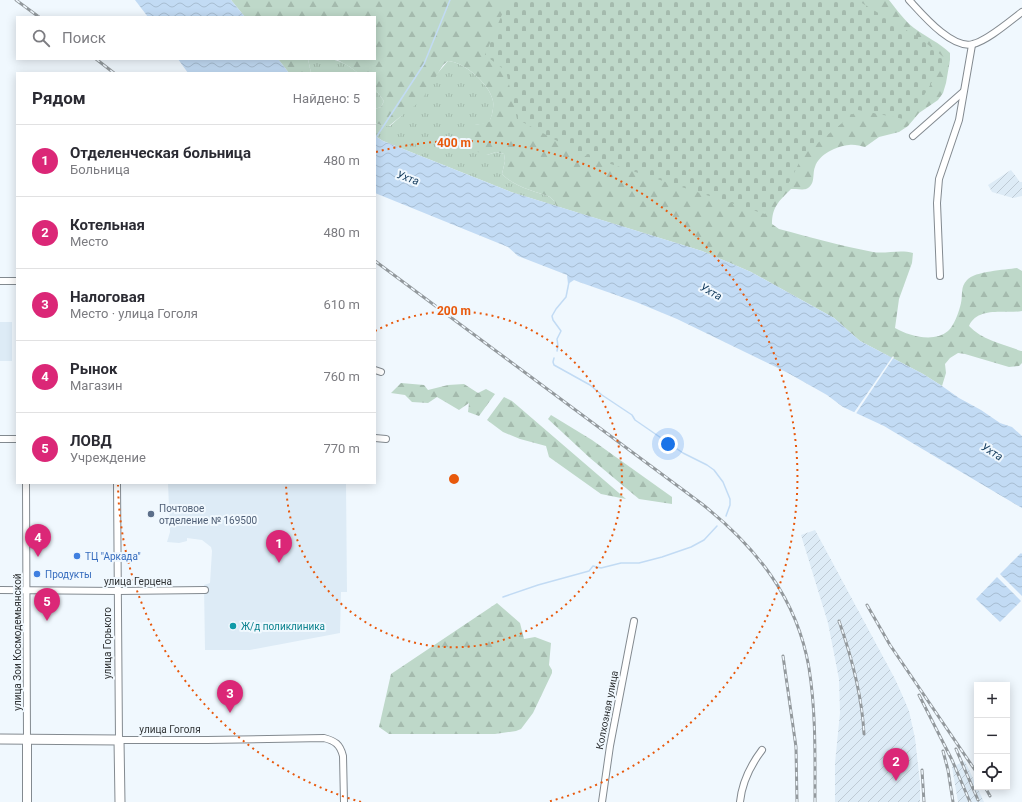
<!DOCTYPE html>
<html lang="ru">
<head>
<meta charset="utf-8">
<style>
  :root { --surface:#fff; --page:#f7f7f7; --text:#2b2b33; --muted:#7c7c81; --line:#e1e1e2; --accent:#db2777 }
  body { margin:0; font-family:Roboto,sans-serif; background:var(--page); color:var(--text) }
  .controls { position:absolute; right:12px; bottom:12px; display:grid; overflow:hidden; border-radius:0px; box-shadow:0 2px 10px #0003 }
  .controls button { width:36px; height:36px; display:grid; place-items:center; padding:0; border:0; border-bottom:1px solid var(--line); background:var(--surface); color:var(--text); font:20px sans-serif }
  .you { position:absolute; left:668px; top:444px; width:14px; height:14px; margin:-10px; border:3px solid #fff; border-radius:50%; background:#1a73e8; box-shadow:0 0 0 6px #1a73e833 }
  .badge { display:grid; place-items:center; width:26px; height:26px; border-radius:50%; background:var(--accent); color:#fff; font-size:13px; font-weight:700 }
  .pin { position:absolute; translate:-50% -33px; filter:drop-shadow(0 1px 2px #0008) }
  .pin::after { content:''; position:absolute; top:21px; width:14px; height:12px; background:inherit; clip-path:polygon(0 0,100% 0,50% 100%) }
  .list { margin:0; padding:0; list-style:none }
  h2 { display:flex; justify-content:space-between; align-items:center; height:52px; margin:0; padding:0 16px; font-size:17px }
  h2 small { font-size:13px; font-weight:400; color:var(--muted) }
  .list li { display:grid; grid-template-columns:26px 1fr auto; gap:12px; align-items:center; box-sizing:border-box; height:72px; padding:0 16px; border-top:1px solid var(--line) }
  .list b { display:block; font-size:15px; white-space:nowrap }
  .list p { margin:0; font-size:13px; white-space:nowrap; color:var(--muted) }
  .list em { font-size:13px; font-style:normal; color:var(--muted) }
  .icon { flex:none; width:22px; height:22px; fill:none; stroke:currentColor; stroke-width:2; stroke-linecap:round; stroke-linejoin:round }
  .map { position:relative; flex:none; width:1022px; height:802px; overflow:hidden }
  .search { position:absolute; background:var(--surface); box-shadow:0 2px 10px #0003; left:16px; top:16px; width:360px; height:44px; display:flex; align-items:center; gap:10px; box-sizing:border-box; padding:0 14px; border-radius:0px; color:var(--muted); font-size:15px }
  .panel { position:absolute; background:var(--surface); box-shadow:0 2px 10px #0003; left:16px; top:72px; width:360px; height:412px; border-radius:0px }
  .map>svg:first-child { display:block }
</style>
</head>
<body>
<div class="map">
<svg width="1022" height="802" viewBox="0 0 1022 802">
  <defs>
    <pattern id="industrial-furrows" width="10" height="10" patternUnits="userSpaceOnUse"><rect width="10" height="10" fill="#ddebf6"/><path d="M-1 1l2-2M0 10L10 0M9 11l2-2" fill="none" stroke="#becad4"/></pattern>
    <pattern id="grass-tufts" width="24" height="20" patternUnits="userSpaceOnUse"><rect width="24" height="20" fill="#bed8c9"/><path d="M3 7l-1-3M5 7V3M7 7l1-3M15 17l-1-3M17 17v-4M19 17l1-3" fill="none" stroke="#a4baad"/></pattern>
    <pattern id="forest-firs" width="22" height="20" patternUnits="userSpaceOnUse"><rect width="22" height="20" fill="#bed8c9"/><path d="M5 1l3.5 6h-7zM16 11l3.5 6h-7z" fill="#a4baad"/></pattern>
    <pattern id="cemetery-stones" width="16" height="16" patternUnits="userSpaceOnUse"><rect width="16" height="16" fill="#bed8c9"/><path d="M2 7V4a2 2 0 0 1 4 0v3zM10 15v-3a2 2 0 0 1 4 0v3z" fill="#a4baad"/></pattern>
    <pattern id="water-waves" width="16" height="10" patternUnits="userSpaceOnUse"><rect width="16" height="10" fill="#c2dbf4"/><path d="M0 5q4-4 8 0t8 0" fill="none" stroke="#a7bdd2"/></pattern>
  </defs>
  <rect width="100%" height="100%" fill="#f0f8fe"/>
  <g fill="#ddebf6">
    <rect x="0" y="322" width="12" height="39"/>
    <polygon points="168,483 346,483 347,592 341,592 340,633 250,650 205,650 204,585 210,583 212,551 211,547 202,540 187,538 187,541 179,543 167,542 170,532"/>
  </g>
  <g fill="url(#industrial-furrows)">
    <polygon points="1011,170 1020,182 1022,182 1022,196 1013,198 992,192 988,185"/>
    <polygon points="815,530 895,679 904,699 909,711 915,738 920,783 920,802 835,802 835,763 840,713 839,679 828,623 801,535"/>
    <polygon points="965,761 977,787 984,802 958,802 952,767"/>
  </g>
  <g fill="url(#grass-tufts)">
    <path d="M308 59C331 59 339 57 358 73H311Z"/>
    <path d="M448 61C464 62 490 84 493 101 494 108 492 116 489 123L475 125 487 155 496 152 504 154 505 161 502 174C514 187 534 191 550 197L554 201 556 206 511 192 383 141 375 136V123L383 126H390L401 116Z"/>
    <polygon points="375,89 384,101 381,107 375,109"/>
  </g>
  <g fill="url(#forest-firs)">
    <path d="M231 0H889C897 10 904 20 914 28 926 37 940 43 950 53V60L946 83 943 93 938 100 919 113 908 126 899 132 879 137 865 147C860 146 854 144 849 145 837 146 819 154 815 167 812 174 816 185 806 189 803 190 795 189 791 189 779 201 772 207 772 224L779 229C810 237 841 246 873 252 886 254 900 249 913 253L912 263 899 299 895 328C909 336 934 343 948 331 954 326 959 312 961 303 963 295 960 287 967 280 975 271 1005 270 1017 268L1022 271V311C1005 314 978 306 969 326 982 340 1003 344 1021 351H1022V363L1019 366 1009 367 965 354 958 353 950 358 945 364 946 373 942 386 923 374 860 341 834 318 751 272 702 251 556 206 554 201 550 197C534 191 514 187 502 174L505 161 504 154 496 152 487 155 478 152 469 142V131L475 125 489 122C492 116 494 108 493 101 490 84 464 62 448 61L443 65 421 101 401 116 389 126H383L375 123V109L381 107 384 101 375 89V73H358L350 67 336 59H375V17H245Z"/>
    <polygon points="278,59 308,59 311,73 289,73"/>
    <polygon points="401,383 424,385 428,390 448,385 464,384 478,393 486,389 495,394 479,416 468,412 469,403 459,410 437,397 428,403 412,402 405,395 391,393"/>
    <polygon points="504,397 512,401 626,499 601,494 549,457 546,446 520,439 503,432 487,420"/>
    <polygon points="551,415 592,440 672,497 672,504 639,499 590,458 548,419"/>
    <polygon points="497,603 520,623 524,639 535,637 551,643 549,665 552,670 552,673 533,713 521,729 516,731 495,734 389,734 379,727 391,674"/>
  </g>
  <polygon fill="url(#cemetery-stones)" points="508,0 857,0 921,39 946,59 909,120 858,110 803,155 790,181 765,214 583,155 517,119 506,71 485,55"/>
  <g fill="url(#water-waves)">
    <polygon points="135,0 231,0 245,17 148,17"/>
    <polygon points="178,59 278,59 289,73 188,73"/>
    <polygon points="375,136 383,141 511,192 702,251 751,272 834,318 860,341 923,374 942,386 959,398 981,410 1000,423 1012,427 1022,436 1022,508 914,444 884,426 843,407 827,395 788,373 677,319 636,302 579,282 574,280 568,284 567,275 518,256 508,247 375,193"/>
    <polygon points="1021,553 1022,554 1022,596 1000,574"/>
    <polygon points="997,577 1021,601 1000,622 976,599"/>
  </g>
  <polygon fill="#f0f8fe" points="893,356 894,357 855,415 853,414"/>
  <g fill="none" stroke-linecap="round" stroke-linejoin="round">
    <g stroke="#c2dbf4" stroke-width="1.5">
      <polyline points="375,139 424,64 450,0"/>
      <polyline points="557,351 558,346 557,339 561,331 553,320 552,316 556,309 566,297 569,282"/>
      <polyline points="554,358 553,362 554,365 590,385 602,395 632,415 635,420 683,453 707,465 714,470 723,482 730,499 730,505 726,516"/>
      <polyline points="503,597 538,585 589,571 593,566 601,568 621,563 639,563 662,557 691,547 704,540 717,526"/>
    </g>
    <defs>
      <g id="minor">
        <path d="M909 0C922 14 952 50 973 44 987 41 1010 21 1022 12"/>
        <polyline points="913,136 963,92"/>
        <polyline points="940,276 937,203 939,179 959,120 972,45"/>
        <polyline points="0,281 17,281"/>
        <polyline points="375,370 381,372"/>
        <polyline points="375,438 386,439"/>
        <polyline points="0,439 17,439"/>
        <polyline points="26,483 27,739"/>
        <path d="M117 483 119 740H207L324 738C335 741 340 744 343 756L344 802"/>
        <polyline points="0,590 118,591 205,590"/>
        <polyline points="602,802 610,746 634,621"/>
        <path d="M740 802C742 782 750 766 762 750"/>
      </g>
      <polyline id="tertiary" points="27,802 27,739"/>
      <polyline id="secondary" points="0,739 119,740 120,802"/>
    </defs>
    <use href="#minor" stroke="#838a90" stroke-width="8"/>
    <use href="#tertiary" stroke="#838a90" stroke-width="10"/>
    <use href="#secondary" stroke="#838a90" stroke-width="11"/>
    <use href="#minor" stroke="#fff" stroke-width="6"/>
    <use href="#tertiary" stroke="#fff" stroke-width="8"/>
    <use href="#secondary" stroke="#fff" stroke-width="9"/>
    <defs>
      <g id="rail">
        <polyline points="16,0 39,17"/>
        <polyline points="96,59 114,73"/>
        <path d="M375 261 702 504C756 547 797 598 809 668 816 712 815 757 815 802"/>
        <polyline points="867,605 890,645 977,773"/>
        <path d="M839 621C852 658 862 695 864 734"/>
        <polyline points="783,656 796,747 797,802"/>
        <polyline points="919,695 952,760 970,802"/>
        <polyline points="956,749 978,800"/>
        <polyline points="943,751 948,770 953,802"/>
        <polyline points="922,770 924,802"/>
        <polyline points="985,787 990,796"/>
      </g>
    </defs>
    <use href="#rail" stroke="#93999d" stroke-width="3"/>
    <use href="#rail" stroke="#f0f8fe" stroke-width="1.5" stroke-dasharray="4.5" stroke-linecap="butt"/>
  </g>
  <g fill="none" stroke="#e8590c" stroke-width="2" stroke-dasharray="2 4">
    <path d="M375 331A168 168 0 1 1 286 483"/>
    <path d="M361 802A336 336 0 0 1 118 485M376 152A336 336 0 0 1 547 802"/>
  </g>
  <circle fill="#5c6f8a" stroke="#f0f8fe" stroke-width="1.5" cx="151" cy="514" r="4"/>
  <g fill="#3f7fe0" stroke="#f0f8fe" stroke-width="1.5">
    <circle cx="77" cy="556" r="4"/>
    <circle cx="37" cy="574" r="4"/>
  </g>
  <circle fill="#0f9aa8" stroke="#f0f8fe" stroke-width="1.5" cx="233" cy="626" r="4"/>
  <g text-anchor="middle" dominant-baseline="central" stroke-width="4" stroke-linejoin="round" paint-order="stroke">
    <g font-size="10" fill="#4e5e75" stroke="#f0f8fe" text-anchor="start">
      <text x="159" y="508">Почтовое<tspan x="159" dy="12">отделение № 169500</tspan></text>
    </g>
    <g font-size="10" fill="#366cbe" stroke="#f0f8fe" text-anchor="start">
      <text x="85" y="556">ТЦ "Аркада"</text>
      <text x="45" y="574">Продукты</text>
    </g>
    <g font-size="10" fill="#313436" stroke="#f0f8fe">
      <text x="138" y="581">улица Герцена</text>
      <text transform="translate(17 642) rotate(-90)">улица Зои Космодемьянской</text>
      <text transform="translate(107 643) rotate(-90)">улица Горького</text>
      <text transform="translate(607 710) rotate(-79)">Колхозная улица</text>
      <text x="170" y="729">улица Гоголя</text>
    </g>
    <g font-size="10" fill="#0d838f" stroke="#f0f8fe" text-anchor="start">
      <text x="241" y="626">Ж/д поликлиника</text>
    </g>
    <g font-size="11" font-style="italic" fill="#11395b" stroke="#f0f8fe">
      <text transform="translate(408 178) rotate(20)">Ухта</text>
      <text transform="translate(711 292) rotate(29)">Ухта</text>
      <text transform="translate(992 452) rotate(31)">Ухта</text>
    </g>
  </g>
  <circle cx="454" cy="479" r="6" fill="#e8590c" stroke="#f0f8fe" stroke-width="2"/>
  <g font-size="12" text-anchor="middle" font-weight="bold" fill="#e8590c" stroke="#f0f8fe" stroke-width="4" stroke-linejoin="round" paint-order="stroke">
    <text x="454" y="147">400 m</text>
    <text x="454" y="315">200 m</text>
  </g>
</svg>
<div class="controls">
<button>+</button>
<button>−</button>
<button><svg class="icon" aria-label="locate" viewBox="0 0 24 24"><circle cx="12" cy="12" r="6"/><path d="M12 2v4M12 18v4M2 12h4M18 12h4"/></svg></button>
</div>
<div class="you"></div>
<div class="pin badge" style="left:279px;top:563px">1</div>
<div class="pin badge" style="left:896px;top:781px">2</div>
<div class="pin badge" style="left:230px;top:713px">3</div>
<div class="pin badge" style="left:38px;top:557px">4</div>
<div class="pin badge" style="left:47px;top:621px">5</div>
<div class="search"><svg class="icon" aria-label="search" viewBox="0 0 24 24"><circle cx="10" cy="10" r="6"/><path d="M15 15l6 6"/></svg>Поиск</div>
<section class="panel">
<h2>Рядом<small>Найдено: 5</small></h2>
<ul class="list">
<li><span class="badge">1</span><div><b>Отделенческая больница</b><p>Больница</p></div><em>480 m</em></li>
<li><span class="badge">2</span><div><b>Котельная</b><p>Место</p></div><em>480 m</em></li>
<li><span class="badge">3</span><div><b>Налоговая</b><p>Место · улица Гоголя</p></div><em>610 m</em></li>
<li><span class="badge">4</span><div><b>Рынок</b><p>Магазин</p></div><em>760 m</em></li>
<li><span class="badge">5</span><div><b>ЛОВД</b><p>Учреждение</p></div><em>770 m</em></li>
</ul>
</section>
</div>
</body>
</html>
